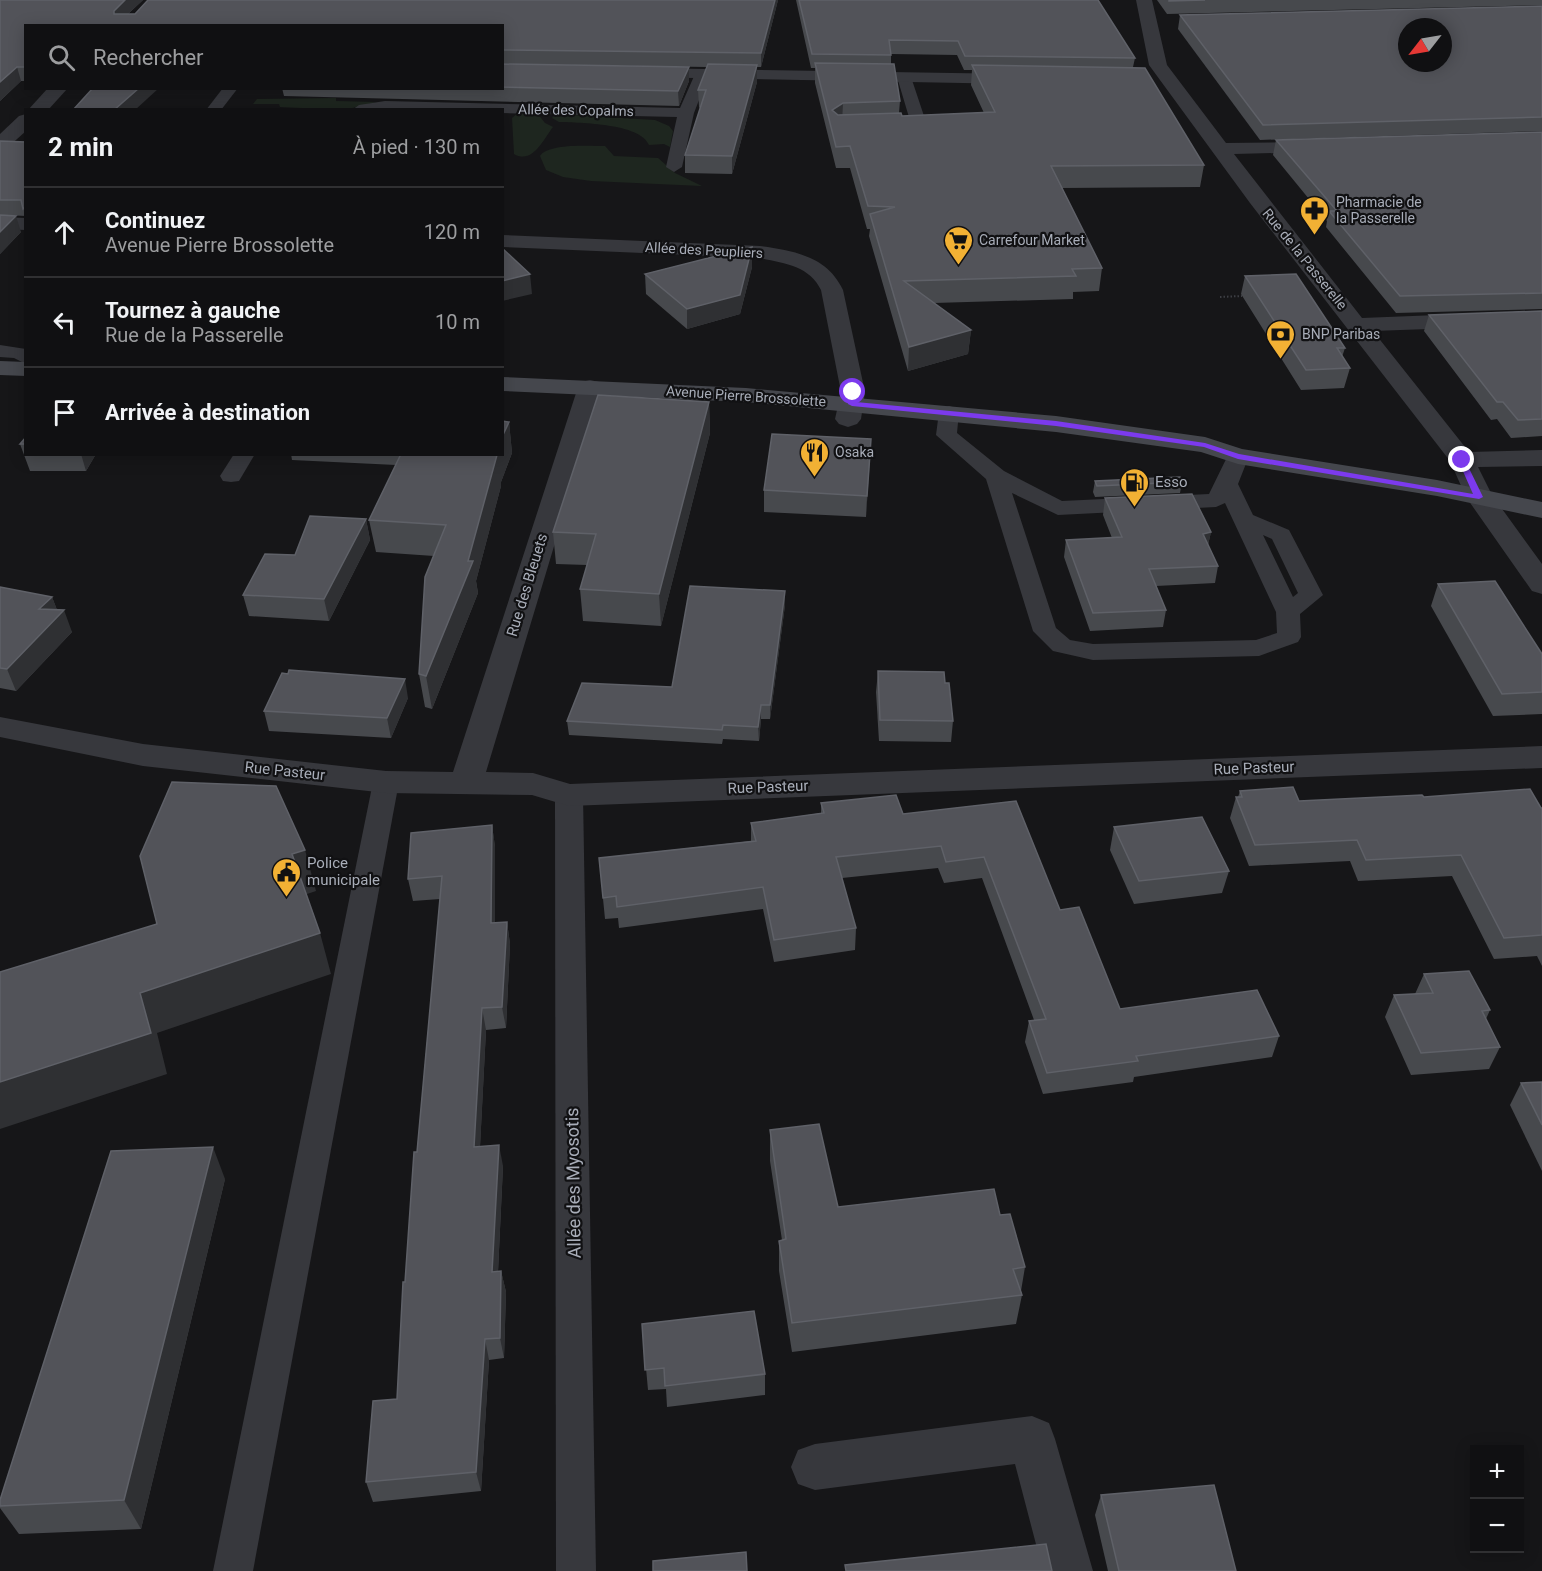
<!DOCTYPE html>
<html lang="fr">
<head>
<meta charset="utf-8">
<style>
  :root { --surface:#101012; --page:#19191b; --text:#f1f3f6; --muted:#9c9d9f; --line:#303032 }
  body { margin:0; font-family:Roboto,sans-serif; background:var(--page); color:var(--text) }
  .controls { position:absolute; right:18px; bottom:18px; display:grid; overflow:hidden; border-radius:0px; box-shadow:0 3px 15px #0003 }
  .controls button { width:54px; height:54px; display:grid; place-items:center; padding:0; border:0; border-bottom:2px solid var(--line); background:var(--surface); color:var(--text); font:30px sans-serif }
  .compass { position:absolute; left:1398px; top:18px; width:54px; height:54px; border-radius:50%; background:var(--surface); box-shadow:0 3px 15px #0003; rotate:239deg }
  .stop { position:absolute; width:18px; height:18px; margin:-14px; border:4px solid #7c3aed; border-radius:50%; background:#fff }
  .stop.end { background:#7c3aed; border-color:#fff; box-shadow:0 2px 6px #0008 }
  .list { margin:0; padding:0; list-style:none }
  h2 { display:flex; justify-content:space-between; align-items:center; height:78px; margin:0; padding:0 24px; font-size:26px }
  h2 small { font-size:20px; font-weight:400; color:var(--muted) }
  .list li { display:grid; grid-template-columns:39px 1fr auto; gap:18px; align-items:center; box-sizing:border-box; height:90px; padding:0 24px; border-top:2px solid var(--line) }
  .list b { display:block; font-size:22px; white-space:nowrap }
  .list p { margin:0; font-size:20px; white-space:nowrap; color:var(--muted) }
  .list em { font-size:20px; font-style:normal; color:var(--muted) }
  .icon { flex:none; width:33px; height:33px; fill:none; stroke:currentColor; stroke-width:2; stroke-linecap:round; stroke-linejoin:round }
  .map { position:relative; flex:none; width:1542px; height:1571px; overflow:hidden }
  .search { position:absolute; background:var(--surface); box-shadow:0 3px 15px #0003; left:24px; top:24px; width:480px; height:66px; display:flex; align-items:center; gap:15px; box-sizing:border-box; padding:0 21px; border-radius:0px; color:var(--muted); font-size:22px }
  .panel { position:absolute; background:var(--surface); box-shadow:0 3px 15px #0003; left:24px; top:108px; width:480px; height:348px; border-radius:0px }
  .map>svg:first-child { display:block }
</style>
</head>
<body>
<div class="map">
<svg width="1542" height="1571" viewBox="0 0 1542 1571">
  <rect width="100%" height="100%" fill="#161618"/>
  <g fill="#1e261f">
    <polygon points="336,98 336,101 376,102 345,110 280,107 279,104 253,104 257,99"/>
    <path d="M518 113H537L545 123 553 127C544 138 533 165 514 154L512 118Z"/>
    <path d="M555 114 655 120 669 126 673 131 670 147 664 144 649 145C640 123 580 123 559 122L552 118Z"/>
    <path d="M605 146 614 156 658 158 675 173 702 186 591 181 563 177 546 170 540 156C548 143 590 146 605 146Z"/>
  </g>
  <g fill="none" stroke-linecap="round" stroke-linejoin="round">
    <polyline stroke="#3d3f44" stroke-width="2" stroke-dasharray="1.5 2" stroke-linecap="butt" points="1220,297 1242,296"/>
    <g fill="#37383d" fill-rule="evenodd">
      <polygon points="702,70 709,74 694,113 682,167 674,172 666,167 677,117 502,113 502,110 352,110 359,105 385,101 680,108 695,74"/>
      <polygon points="904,73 911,77 928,128 925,131 896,134 888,129 896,124 911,124 897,77"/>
      <polygon points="223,88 238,88 221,110 206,110"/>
      <polygon points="0,345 26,349 26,364 14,358 0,357"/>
      <path d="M949 406 956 408 959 412 957 433 1004 471 1062 501 1209 494 1230 451 1238 450 1246 451 1249 456 1238 484 1253 515 1289 530 1323 595 1300 614 1301 637 1298 642 1259 656 1093 660 1053 651 1033 631 986 479 936 435 939 412 942 408ZM1012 493 1058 515 1216 507 1225 503 1276 612 1277 633 1256 640 1093 644 1070 640 1056 628ZM1263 535 1272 539 1298 593 1293 597Z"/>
      <polygon points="234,454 255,454 239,481 231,482 223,481 220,476"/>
      <polygon points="386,773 396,776 399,782 253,1571 213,1571 373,782 376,776"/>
      <polygon points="569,786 579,788 583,795 596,1571 556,1571 555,795 559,788"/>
    </g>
    <g fill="#37383d" fill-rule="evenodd">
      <polygon points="1136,0 1152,0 1167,65 1226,143 1325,142 1328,146 1325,150 1318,152 1234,154 1362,318 1542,311 1542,325 1373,331 1469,452 1542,450 1542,466 1478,467 1492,495 1542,564 1542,594 1532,591 1466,497 1450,461 1250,203 1149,65"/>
      <polygon points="645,68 1016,74 1022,75 1025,79 1022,83 1016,84 639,77 636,73 639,69"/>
      <polygon points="48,88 68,88 48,110 28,110"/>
      <polygon points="26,114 26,131 7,148 0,150 0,134 19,116"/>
      <polygon points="0,217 26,218 26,230 0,229"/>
      <path d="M502 235 760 246C794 251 827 256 843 290L865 392 861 419 857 424 848 427 839 424 835 419 841 392 821 290C810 266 784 263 760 258L502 247Z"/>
      <polygon points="590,380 599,382 602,387 486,772 533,773 570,784 1542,746 1542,768 569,806 532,795 386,793 143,766 0,737 0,717 143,744 386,771 453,772 578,387 581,382"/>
      <polygon points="1032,1416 1049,1423 1055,1439 1093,1571 1043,1571 1015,1464 815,1490 798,1484 791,1467 798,1450 815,1444"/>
    </g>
    <g fill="#45474d" fill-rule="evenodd">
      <polygon points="0,361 26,362 26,376 0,375"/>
      <polygon points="502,377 746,388 1056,416 1205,437 1242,449 1437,480 1542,502 1542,518 1437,496 1238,464 1201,452 1056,432 746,402 502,391"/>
    </g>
  </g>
  <g fill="#47494d" fill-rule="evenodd">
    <polygon points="0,0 143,0 128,14 778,0 761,67 757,67 757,82 732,174 685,173 685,155 700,108 699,107 698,90 707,67 502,64 502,26 26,26 26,81 21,81 0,101"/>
    <path d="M796 0H1098L1135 58 1133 67 1204 165 1200 187 1062 188 1102 268 1099 291 1073 292V299L934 303 971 330 968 354 908 371 869 236 870 229H867L850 168H836L815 83V68H811ZM891 54 957 55 964 70H972L971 85 984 113 902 116 899 113 900 101 891 64Z"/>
    <polygon points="1157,0 1542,0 1542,5 1167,14"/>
    <polygon points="1542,6 1542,131 1260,140 1178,29 1180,15"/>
    <polygon points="502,64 689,67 689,81 679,106 284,96 282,88 502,88"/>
    <polygon points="1542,132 1542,309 1396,313 1326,227 1327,221 1273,155 1276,140"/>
    <polygon points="0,141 26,142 26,216 5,215 21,232 0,254"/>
    <polygon points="752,247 752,267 740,314 687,329 646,294 645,274"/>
    <polygon points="1245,276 1345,348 1342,357 1350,368 1344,388 1301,390 1241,294"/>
    <polygon points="1542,311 1542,436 1511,438 1497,419 1491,420 1424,331 1429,315"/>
    <polygon points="709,402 710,433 661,626 583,621 580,589 587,565 556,564 553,532"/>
    <polygon points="509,422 512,453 501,482 501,486 476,581 478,593 432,709 425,707 419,674 434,556 376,552 369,520 396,465 292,460 291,454 502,454"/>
    <polygon points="26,437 26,454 96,454 86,471 30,471 20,444"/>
    <polygon points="871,439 866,517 764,512 764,490"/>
    <polygon points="1095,481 1182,482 1180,493 1095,497 1093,492"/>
    <polygon points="1105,498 1211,532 1208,545 1218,566 1215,583 1156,586 1166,610 1163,627 1090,631 1064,557 1066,540 1112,538 1103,515"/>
    <polygon points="366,519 370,540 329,621 249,616 243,595 295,555"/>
    <polygon points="1438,584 1542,654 1542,714 1493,716 1431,606"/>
    <polygon points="0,587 52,597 57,610 72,632 16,691 0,688"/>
    <polygon points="785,605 770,719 761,719 759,741 723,739 722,744 569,735 567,721 672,687"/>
    <polygon points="878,671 945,683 953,721 951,742 879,741 876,692"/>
    <polygon points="408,698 391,738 269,731 264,711"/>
    <polygon points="1240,791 1299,801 1424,797 1542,808 1542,966 1537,956 1494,959 1452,876 1358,881 1350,861 1249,866 1230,818 1236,797 1238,797"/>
    <polygon points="1016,801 1060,910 1120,1009 1279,1036 1272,1057 1134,1077 1133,1082 1043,1094 1025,1042 1029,1021 1034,1020 982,878 944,883 938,868 842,878 856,928 855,950 774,962 763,909 619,928 618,918 605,919 599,858 751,841 751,823 821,813 821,803 903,814"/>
    <polygon points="492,825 495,847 495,923 507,922 510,944 506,1028 486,1030 480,1146 503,1166 498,1272 501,1271 506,1292 504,1358 489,1360 481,1491 373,1502 366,1482 397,1399 405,1282 440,899 413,901 408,879"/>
    <polygon points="1114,827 1229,871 1222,893 1134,904 1110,850"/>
    <polygon points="1424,974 1490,1010 1486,1019 1500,1047 1489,1069 1411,1075 1385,1017 1394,995 1415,994"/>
    <polygon points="1542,1082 1542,1171 1510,1105 1521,1083"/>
    <polygon points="770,1130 838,1207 1000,1215 1025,1267 1021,1291 1022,1295 1016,1324 792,1352 779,1271 779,1241 782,1240 770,1161"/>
    <polygon points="225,1179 141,1529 19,1534 0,1508 0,1500"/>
    <polygon points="642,1324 765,1374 765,1395 667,1407 666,1389 648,1390"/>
    <polygon points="1101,1495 1236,1571 1108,1571 1095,1515"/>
  </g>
  <g fill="#2f3033">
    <polygon points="125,0 143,0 117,24 114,14 114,11"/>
    <polygon points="775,0 778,0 761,67 761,53"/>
    <polygon points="757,65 757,82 732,174 732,156"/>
    <polygon points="17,67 21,81 0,101 0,82"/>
    <polygon points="689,67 689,81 679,106 678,91"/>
    <polygon points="139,88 159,88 135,110 114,110"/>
    <polygon points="843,103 842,124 832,110"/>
    <polygon points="16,216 21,232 0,254 0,232"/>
    <polygon points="752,247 752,267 740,314 687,329 687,309"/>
    <polygon points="530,274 532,294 502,301 502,281"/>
    <polygon points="971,330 968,354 908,371 909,347"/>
    <polygon points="709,402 710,433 661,626 659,594"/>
    <polygon points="509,422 512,453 501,482 501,486 476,581 478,593 432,709 426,676 468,561 496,454 502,454 502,437"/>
    <polygon points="871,439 870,460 866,517 867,496"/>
    <polygon points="81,454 96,454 86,471"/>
    <polygon points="366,519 370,540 329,621 324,599"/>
    <polygon points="1211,532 1207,549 1203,534"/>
    <polygon points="785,591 785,605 770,719 770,705"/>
    <polygon points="52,597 59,615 64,610 72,632 16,691 7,669 39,609"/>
    <polygon points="405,679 408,698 391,738 387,718"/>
    <polygon points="761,705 761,719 759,741 758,727"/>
    <polygon points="492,825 495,847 495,945 491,923"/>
    <polygon points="305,850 316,891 304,895 292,854"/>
    <polygon points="507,922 510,944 506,1028 502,1007"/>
    <polygon points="320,933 331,974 157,1033 167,1074 0,1129 0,1082 140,993"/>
    <polygon points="482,1008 486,1030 479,1168 474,1147"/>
    <polygon points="499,1145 503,1166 497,1293 492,1272"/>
    <polygon points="213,1147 225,1179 141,1529 124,1500"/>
    <polygon points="501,1271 506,1292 504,1358 500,1338"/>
    <polygon points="485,1339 489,1360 481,1491 476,1472"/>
  </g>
  <g fill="#525359" stroke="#5f6168" stroke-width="1.5" fill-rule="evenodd">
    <polygon points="0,0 125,0 114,11 114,14 135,14 148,0 775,0 761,53 502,50 502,26 26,26 26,67 17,67 0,82"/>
    <polygon points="799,0 1098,0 1135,58 965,56 958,41 889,40 891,55 812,54"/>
    <polygon points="1169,0 1205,0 1169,1"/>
    <path d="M1542 6V117L1263 125 1180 15ZM1407 27H1443V63H1407Z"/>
    <polygon points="815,63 894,64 900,101 843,103 832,110 838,115 901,113 902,116 995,112 972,65 1145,68 1204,165 1051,166 1102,268 1072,269 1076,276 904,281 971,330 909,347 870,214 895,207 868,206 850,146 836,147"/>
    <polygon points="502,64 689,67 678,91 502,87"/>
    <polygon points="708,64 757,65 732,156 685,155 706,90 698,90"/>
    <polygon points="93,88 139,88 114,110 73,110"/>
    <polygon points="1542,132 1542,293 1400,296 1329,211 1337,211 1276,140"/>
    <polygon points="0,141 26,142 26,206 23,209 21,200 0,200"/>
    <polygon points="0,215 16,216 0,232"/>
    <polygon points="752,247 740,295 687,309 645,274"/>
    <polygon points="502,248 530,274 502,281"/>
    <polygon points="1296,274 1345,348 1337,348 1350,368 1306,370 1245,276"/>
    <polygon points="1542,311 1542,419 1518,420 1503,402 1497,402 1429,315"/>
    <polygon points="598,395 709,402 659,594 580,589 596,534 553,532"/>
    <polygon points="502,421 509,422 502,437"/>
    <polygon points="772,434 871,439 867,496 764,490"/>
    <polygon points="26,437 26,444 20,444"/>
    <polygon points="401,454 496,454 497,455 468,561 473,561 426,676 419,674 425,577 446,525 369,520"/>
    <polygon points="1180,477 1182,482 1097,486 1095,481"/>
    <polygon points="1192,494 1211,532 1203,534 1218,566 1149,569 1166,610 1093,613 1066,540 1122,537 1105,498"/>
    <polygon points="310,516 366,519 324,599 243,595 265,554 295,555"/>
    <polygon points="1495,581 1542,654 1542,692 1502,694 1438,584"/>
    <polygon points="690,586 785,591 770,705 761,705 758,727 723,725 722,730 567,721 582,683 672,687"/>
    <polygon points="0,587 52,597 39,609 64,610 7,669 0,668"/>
    <polygon points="289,670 405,679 387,718 264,711 282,673 288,674"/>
    <polygon points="878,671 944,672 945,683 949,683 953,721 880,720"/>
    <polygon points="172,782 276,786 305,850 292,854 320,933 140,993 151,1033 0,1082 0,972 157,924 140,856"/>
    <polygon points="1293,787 1299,801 1422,795 1424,797 1530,789 1541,808 1542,808 1542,935 1504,938 1461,855 1366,860 1357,840 1255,845 1236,797 1242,797 1240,791"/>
    <polygon points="896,795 903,814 1016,801 1060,910 1079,907 1120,1009 1257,990 1279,1036 1136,1056 1138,1061 1047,1073 1029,1021 1046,1019 984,857 946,862 941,846 836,857 856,928 774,940 763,887 617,907 616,896 603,898 599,858 756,841 751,823 824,813 821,803"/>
    <polygon points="1202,817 1229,871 1139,881 1114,827"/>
    <polygon points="492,825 491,923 507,922 502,1007 482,1008 474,1147 499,1145 492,1272 501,1271 500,1338 485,1339 476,1472 366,1482 373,1401 397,1399 403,1282 405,1282 414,1152 417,1152 442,876 408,879 411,833"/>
    <polygon points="1469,971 1490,1010 1482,1011 1500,1047 1421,1053 1394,995 1433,993 1424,974"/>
    <polygon points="1542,1082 1542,1125 1521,1083"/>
    <polygon points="819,1124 838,1207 994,1189 1000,1215 1010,1214 1025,1267 1013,1269 1022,1295 792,1323 779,1241 786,1239 770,1130"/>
    <polygon points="213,1147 124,1500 0,1506 0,1500 111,1151"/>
    <polygon points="754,1311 765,1374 665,1386 664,1368 645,1370 642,1324"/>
    <polygon points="1214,1485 1236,1571 1119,1571 1101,1495"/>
    <polygon points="1046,1544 1052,1571 846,1571 845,1565"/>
    <polygon points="746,1552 747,1571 653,1571 653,1561"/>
  </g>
  <polygon fill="#7c3aed" points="853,390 856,392 856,402 1056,421 1205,443 1239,454 1473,494 1458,460 1462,458 1465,460 1483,497 1479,499 1238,459 1204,447 1056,426 852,406 848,404 849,392"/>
  <defs>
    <symbol id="pharmacy-pin" viewBox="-11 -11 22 30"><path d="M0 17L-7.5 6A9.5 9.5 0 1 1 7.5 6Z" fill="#f2b134" stroke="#111113"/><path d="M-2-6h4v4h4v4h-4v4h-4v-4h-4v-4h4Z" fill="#111"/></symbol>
    <symbol id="supermarket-pin" viewBox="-11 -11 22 30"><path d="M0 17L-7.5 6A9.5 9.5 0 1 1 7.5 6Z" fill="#f2b134" stroke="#111113"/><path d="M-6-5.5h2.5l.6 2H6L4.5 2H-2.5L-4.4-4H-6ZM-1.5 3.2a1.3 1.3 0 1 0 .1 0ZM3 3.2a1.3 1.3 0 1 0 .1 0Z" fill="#111"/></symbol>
    <symbol id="bank-pin" viewBox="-11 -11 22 30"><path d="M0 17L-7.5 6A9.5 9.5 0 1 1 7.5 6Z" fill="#f2b134" stroke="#111113"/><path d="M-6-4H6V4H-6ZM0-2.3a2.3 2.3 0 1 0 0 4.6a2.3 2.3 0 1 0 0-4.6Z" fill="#111"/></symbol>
    <symbol id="restaurant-pin" viewBox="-11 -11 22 30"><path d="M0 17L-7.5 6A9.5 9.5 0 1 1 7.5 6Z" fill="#f2b134" stroke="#111113"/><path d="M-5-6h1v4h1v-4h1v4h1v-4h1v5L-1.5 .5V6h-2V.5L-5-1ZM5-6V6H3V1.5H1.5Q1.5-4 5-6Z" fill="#111"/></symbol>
    <symbol id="fuel-pin" viewBox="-11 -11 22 30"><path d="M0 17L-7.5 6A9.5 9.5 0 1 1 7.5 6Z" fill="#f2b134" stroke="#111113"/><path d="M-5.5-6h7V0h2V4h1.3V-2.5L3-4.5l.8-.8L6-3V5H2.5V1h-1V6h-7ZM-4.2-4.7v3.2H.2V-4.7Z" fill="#111"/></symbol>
    <symbol id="civic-pin" viewBox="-11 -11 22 30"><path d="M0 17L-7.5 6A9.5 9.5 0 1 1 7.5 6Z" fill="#f2b134" stroke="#111113"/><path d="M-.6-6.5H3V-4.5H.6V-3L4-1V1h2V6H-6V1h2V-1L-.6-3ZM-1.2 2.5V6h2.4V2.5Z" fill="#111"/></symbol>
  </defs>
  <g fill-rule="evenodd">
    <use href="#pharmacy-pin" x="1298" y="194" width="33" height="45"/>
    <use href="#supermarket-pin" x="942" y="224" width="33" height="45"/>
    <use href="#bank-pin" x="1264" y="318" width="33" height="45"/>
    <use href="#restaurant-pin" x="798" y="436" width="33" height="45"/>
    <use href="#fuel-pin" x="1118" y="466" width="33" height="45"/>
    <use href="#civic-pin" x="270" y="856" width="33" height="45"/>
  </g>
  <g text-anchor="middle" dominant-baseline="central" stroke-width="4.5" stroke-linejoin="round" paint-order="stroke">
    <g font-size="14" fill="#a8adb8" stroke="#111113">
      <text transform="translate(576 110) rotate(1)">Allée des Copalms</text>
      <text transform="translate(704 250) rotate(3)">Allée des Peupliers</text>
      <text transform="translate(1305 259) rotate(51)">Rue de la Passerelle</text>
      <text transform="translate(746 396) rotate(4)">Avenue Pierre Brossolette</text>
    </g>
    <g font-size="14" fill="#a8adb8" stroke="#111113" text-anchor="start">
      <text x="1336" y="202">Pharmacie de<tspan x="1336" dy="16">la Passerelle</tspan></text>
      <text x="979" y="240">Carrefour Market</text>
      <text x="1302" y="334">BNP Paribas</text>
      <text x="835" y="452">Osaka</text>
    </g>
    <g font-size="15" fill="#a8adb8" stroke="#111113" text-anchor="start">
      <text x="1155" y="482">Esso</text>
      <text x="307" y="863">Police<tspan x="307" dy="17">municipale</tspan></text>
    </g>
    <g font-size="15" fill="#a8adb8" stroke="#111113">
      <text transform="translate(527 585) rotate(-73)">Rue des Bleuets</text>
      <text transform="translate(1254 768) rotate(-2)">Rue Pasteur</text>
      <text transform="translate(285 771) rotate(6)">Rue Pasteur</text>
      <text transform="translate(768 787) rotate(-2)">Rue Pasteur</text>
    </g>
    <g font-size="18" fill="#a8adb8" stroke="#111113">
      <text transform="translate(573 1183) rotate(-91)">Allée des Myosotis</text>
    </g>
  </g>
</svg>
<div class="controls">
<button>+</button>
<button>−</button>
</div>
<svg class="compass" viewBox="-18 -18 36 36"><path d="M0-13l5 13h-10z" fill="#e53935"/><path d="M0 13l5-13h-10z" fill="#9c9d9f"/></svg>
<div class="stop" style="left:853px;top:392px"></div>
<div class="stop end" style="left:1462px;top:460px"></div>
<div class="search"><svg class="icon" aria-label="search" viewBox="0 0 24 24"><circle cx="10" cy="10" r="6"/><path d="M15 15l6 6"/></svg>Rechercher</div>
<section class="panel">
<h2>2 min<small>À pied · 130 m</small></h2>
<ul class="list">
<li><svg class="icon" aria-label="ahead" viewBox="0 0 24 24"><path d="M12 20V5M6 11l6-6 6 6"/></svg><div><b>Continuez</b><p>Avenue Pierre Brossolette</p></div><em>120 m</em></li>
<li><svg class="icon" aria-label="left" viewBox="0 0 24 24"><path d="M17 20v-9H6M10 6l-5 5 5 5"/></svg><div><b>Tournez à gauche</b><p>Rue de la Passerelle</p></div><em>10 m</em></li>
<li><svg class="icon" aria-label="arrive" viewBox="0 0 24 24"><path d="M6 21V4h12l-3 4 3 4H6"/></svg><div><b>Arrivée à destination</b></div></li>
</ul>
</section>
</div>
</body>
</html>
